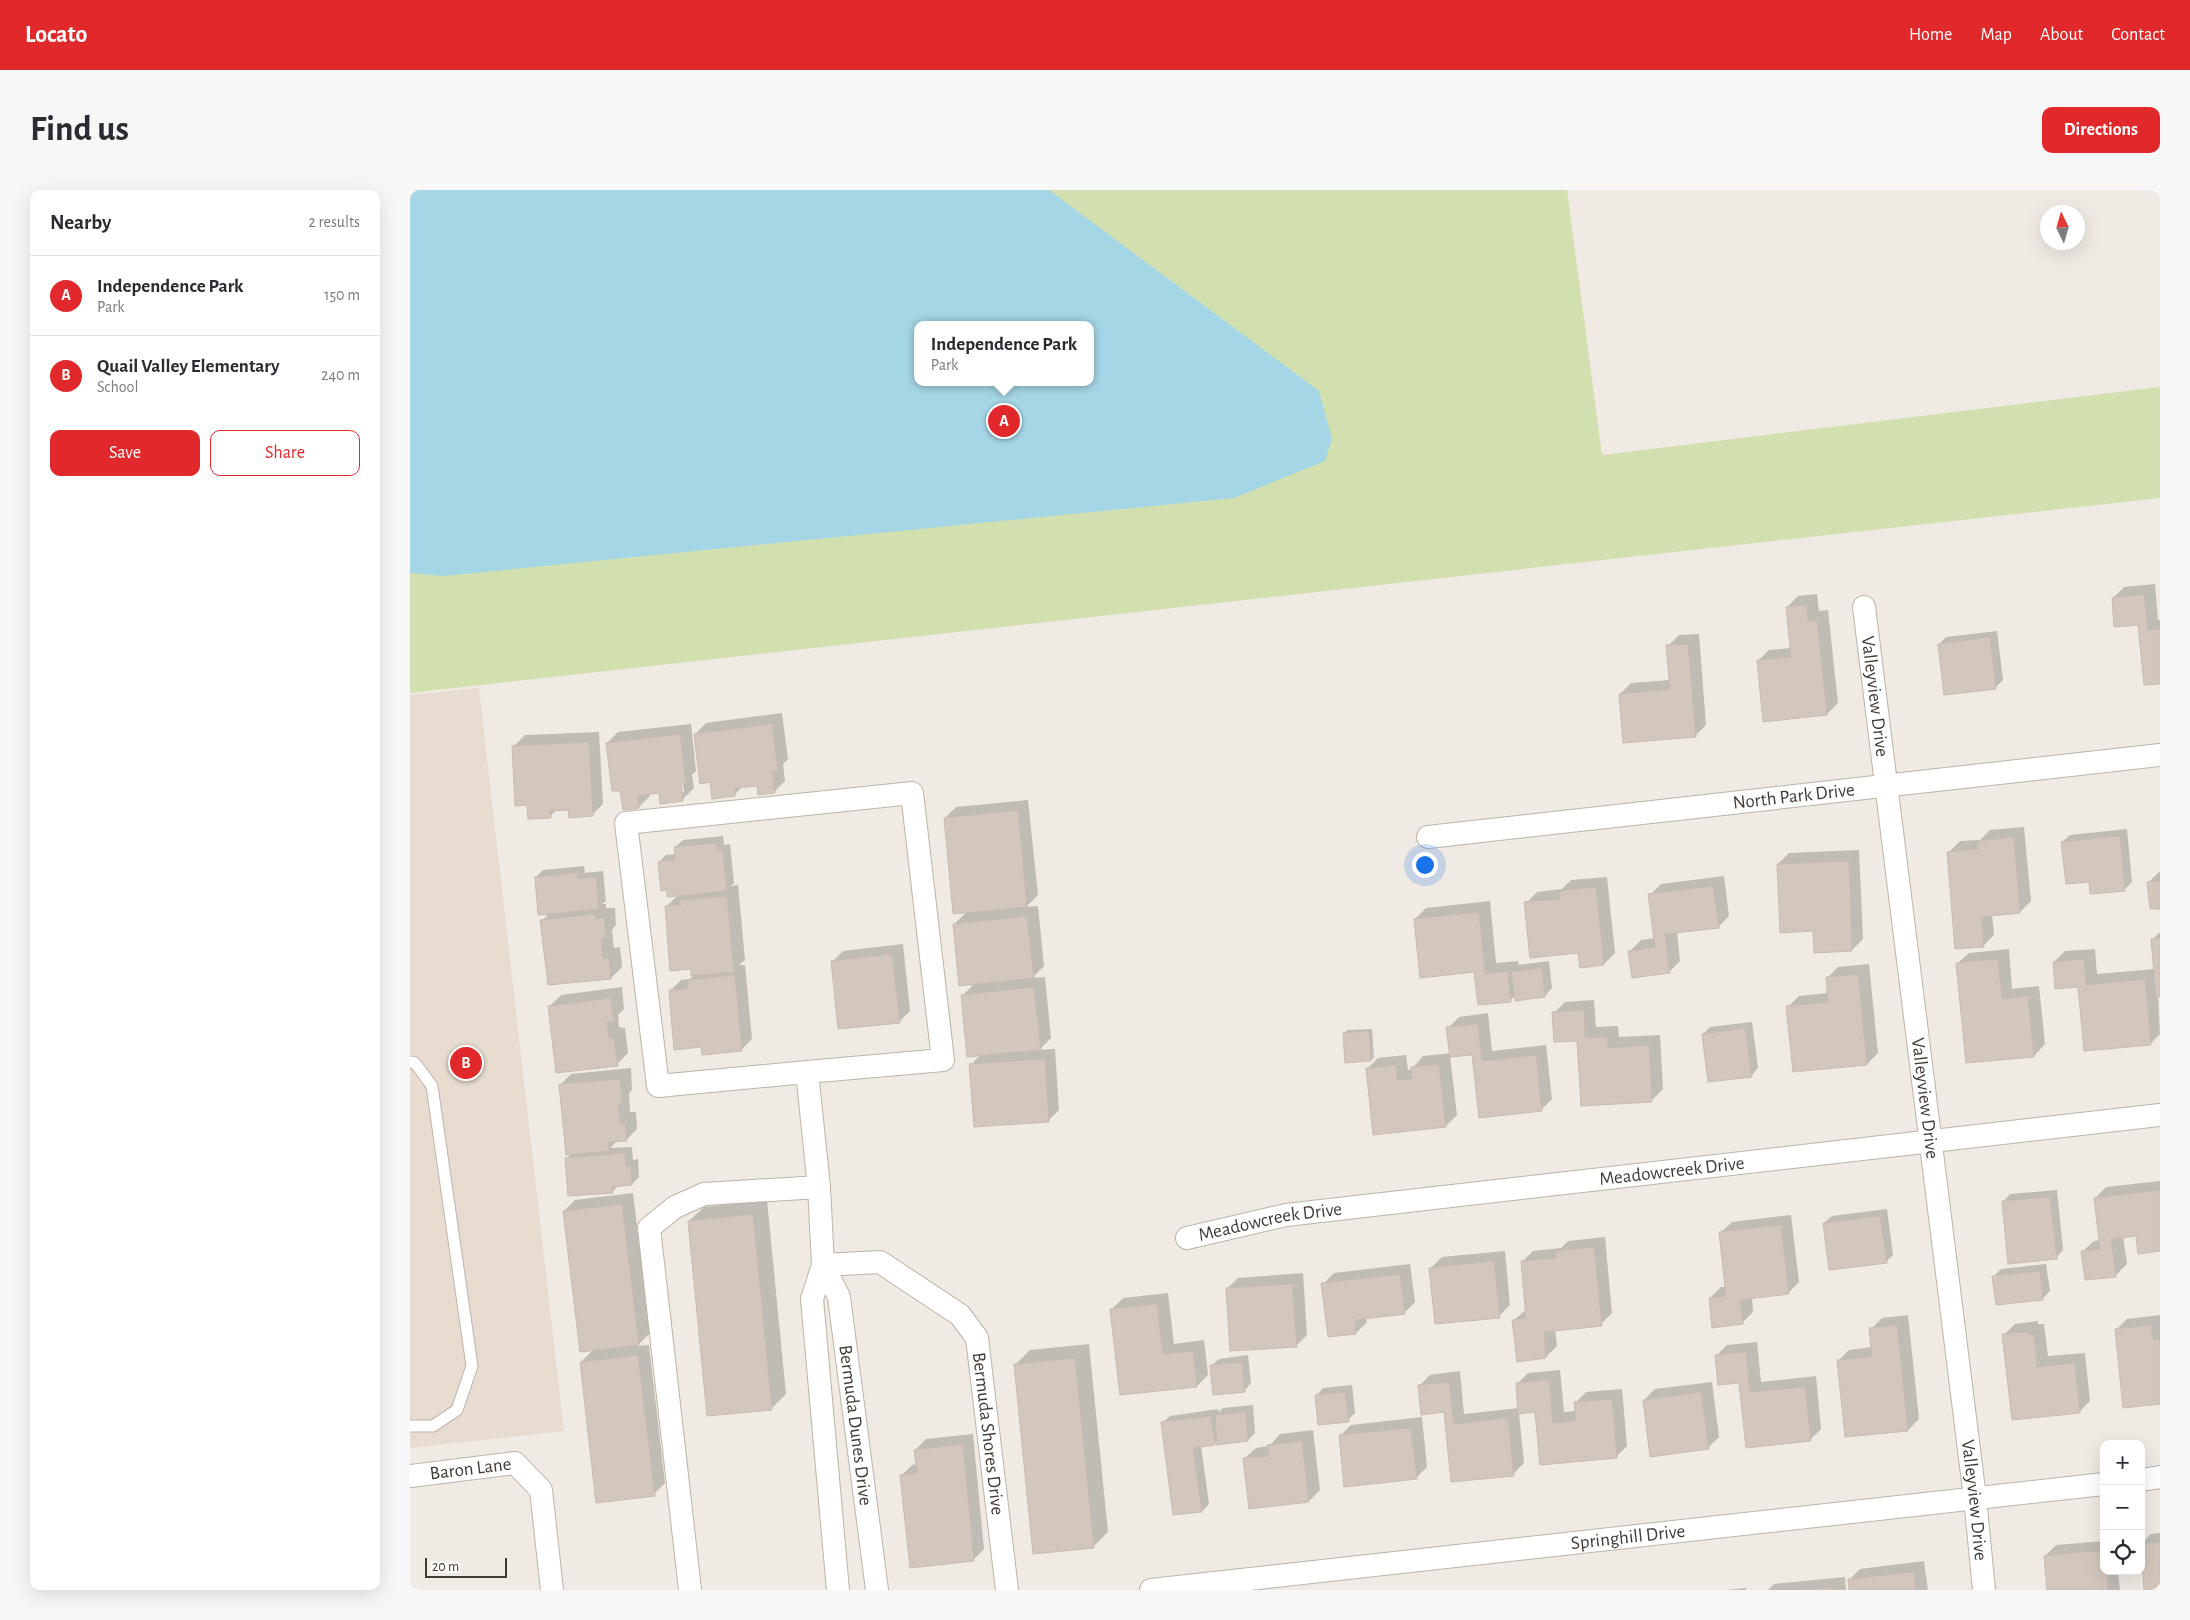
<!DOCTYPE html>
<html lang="en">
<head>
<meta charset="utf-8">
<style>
  :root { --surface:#fff; --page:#f7f7f7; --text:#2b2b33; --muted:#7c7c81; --line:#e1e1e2; --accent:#e1292b }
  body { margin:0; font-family:"Alegreya Sans",sans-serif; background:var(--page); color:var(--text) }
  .controls { position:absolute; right:15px; bottom:15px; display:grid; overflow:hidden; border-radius:10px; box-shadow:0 5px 20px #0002 }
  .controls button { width:45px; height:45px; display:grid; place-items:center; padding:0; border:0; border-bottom:1px solid var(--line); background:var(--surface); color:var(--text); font:25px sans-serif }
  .compass { position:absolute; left:1630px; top:15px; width:45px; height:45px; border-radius:50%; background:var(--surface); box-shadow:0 5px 20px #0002; rotate:355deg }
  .scale { position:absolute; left:15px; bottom:12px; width:82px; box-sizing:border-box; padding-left:5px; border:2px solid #413a34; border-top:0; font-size:14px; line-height:18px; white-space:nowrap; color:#413a34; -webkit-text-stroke:4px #fff; paint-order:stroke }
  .you { position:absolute; left:1014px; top:674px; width:18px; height:18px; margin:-12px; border:4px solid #fff; border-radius:50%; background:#1a73e8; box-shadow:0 0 0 8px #1a73e833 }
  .badge { display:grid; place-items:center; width:32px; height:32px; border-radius:50%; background:var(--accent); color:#fff; font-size:16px; font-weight:700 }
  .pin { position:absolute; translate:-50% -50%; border:2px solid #fff; box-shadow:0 1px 5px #0006 }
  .popup { position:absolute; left:504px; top:131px; width:180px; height:65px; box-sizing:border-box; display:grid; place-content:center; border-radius:10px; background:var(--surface); filter:drop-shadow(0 1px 4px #0005); font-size:16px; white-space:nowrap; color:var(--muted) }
  .popup b { font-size:19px; color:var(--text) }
  .popup::after { content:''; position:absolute; left:50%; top:100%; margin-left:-10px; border:10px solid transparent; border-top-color:var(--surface) }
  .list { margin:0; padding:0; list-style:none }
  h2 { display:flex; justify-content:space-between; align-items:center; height:65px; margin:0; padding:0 20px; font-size:21px }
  h2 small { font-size:16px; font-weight:400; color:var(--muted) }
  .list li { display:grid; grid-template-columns:32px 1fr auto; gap:15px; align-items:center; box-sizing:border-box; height:80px; padding:0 20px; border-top:1px solid var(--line) }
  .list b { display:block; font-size:19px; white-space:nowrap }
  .list p { margin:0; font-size:16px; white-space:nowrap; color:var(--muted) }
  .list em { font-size:16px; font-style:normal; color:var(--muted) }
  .actions { display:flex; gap:10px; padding:15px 20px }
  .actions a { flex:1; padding:11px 0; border:1px solid var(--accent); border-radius:10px; text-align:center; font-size:18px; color:var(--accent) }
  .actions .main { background:var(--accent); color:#fff }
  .icon { flex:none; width:28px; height:28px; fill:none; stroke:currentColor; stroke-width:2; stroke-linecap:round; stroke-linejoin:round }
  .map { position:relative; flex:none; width:1750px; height:1400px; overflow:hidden; border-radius:10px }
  header { display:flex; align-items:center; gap:30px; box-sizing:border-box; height:70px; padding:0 25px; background:var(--accent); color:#fff }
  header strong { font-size:24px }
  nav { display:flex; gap:28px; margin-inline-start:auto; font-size:18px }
  .intro { display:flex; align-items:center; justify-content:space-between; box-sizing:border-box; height:120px; padding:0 30px }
  h1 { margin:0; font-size:35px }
  .button { padding:12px 22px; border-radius:10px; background:var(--accent); color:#fff; font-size:18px; font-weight:700 }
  main { display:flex; gap:30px; padding:0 30px }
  aside { flex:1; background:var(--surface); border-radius:10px; box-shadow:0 5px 20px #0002 }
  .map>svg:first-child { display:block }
</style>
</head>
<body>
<header>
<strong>Locato</strong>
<nav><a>Home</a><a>Map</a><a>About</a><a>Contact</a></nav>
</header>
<div class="intro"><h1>Find us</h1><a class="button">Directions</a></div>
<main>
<aside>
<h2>Nearby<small>2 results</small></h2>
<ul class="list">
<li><span class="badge">A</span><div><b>Independence Park</b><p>Park</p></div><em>150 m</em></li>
<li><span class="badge">B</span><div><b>Quail Valley Elementary</b><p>School</p></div><em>240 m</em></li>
</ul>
<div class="actions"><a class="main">Save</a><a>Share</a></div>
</aside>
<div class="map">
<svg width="1750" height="1400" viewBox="0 0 1750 1400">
  <rect width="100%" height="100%" fill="#efeae3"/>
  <polygon fill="#e7dccf" points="69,498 154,1241 0,1258 0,505"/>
  <path fill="#d2e0b0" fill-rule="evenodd" d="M0 0H1157L1192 265 1750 197V308L0 503ZM508 135H680V192H508Z"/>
  <path fill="#a5d6e6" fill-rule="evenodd" d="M0 0H639L909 201 922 249 915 271 824 308 33 386 0 383ZM508 135H680V192H508Z"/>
  <g fill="#0003" fill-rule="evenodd">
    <polygon points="1745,394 1748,430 1750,430 1750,493 1729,433 1703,408 1714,397"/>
    <polygon points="1407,404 1409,421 1418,420 1428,513 1417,524 1348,471 1359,460 1381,458 1377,417 1388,406"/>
    <polygon points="1587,441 1593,490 1586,497 1529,454 1536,447"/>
    <polygon points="1289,444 1296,535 1285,546 1210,504 1221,493 1260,490 1258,456 1269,445"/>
    <polygon points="372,523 378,569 373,574 375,591 364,602 348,594 333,596 325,604 301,591 285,544 296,533"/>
    <path d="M281 534 286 581 282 585 284 598 273 609 250 602 239 603 240 606 229 617 211 599 197 553 208 542ZM270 588H272L274 602H271Z"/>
    <polygon points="189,542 193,614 182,625 160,619 147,619 140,627 119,614 104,556 115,545"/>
    <polygon points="618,610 628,705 616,717 628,716 634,776 622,788 635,787 641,848 629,860 645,859 649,920 638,931 561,875 570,865 552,806 565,793 544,734 557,722 535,628 546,617"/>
    <polygon points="1614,637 1621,711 1610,722 1582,725 1584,745 1573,756 1539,662 1550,651 1570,650 1580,640"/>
    <polygon points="1717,639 1722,692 1715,699 1680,690 1652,652 1660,645"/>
    <polygon points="313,646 314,655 320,654 324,693 320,696 328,695 335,770 329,775 335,775 342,849 331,860 292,856 260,801 271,790 280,789 285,784 256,717 268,705 258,699 249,672 256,665 266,664 265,657 273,650"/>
    <polygon points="1449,660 1453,749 1442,760 1404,740 1368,674 1379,663"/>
    <polygon points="174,676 175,683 193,681 196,711 192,714 196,714 196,718 205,718 206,735 202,740 204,758 210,757 212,777 201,788 132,731 139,723 126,687 133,680"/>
    <polygon points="1749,682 1750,682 1750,717 1738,693"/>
    <polygon points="1314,686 1319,726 1308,737 1267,742 1270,771 1259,782 1220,761 1231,750 1245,748 1240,705 1251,694"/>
    <polygon points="1197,687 1205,763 1194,774 1169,762 1116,713 1127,702 1152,699 1161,690"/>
    <polygon points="1080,711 1086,773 1108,771 1109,775 1139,771 1142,798 1135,806 1106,809 1106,805 1100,810 1005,729 1016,718"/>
    <polygon points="1750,742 1750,806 1748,806 1750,844 1740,854 1669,796 1644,772 1655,761 1685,759 1687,784 1745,779 1742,750"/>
    <polygon points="493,754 500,821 489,832 422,772 433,761"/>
    <polygon points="1599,759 1602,799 1629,796 1635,854 1624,866 1547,774 1559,763"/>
    <polygon points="1459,774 1468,863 1457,874 1378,817 1389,806 1418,803 1417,788 1428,777"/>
    <polygon points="212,797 214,819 208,825 209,837 215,838 218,863 207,874 140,816 151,805"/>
    <polygon points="1184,810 1186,837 1208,836 1209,847 1250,845 1253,899 1242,910 1168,849 1144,823 1155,812"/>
    <polygon points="1078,823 1082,861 1136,855 1142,909 1131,920 1070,927 1063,863 1040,866 1047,925 1036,936 957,879 968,868 996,865 998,880 1002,879 1013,866 1041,863 1038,838 1049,827"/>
    <polygon points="1342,832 1348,878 1341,886 1293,844 1300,837"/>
    <polygon points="962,839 964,867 961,870 934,844 937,840"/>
    <polygon points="221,878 222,900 219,903 220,922 226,922 227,939 216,950 208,950 200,958 222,957 223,970 228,969 229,987 222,994 209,995 202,1002 157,968 162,963 150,895 161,884"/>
    <polygon points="1750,991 1750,1060 1727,1045 1713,1046 1717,1074 1706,1085 1672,1062 1684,1051 1690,1050 1685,1008 1696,997"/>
    <polygon points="1647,1000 1653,1060 1646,1068 1593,1012 1600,1004"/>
    <polygon points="223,1003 240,1143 227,1156 239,1155 255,1293 244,1304 171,1172 184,1159 154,1021 165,1010"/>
    <polygon points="357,1010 376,1204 361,1219 279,1031 294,1017"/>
    <polygon points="1477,1019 1483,1065 1476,1072 1414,1033 1422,1026"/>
    <polygon points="1381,1025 1389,1092 1378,1103 1342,1107 1343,1122 1332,1133 1300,1108 1311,1097 1317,1097 1310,1043 1322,1032"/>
    <polygon points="1195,1047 1202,1123 1191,1134 1145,1139 1147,1156 1136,1167 1104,1130 1117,1119 1112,1072 1123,1061 1151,1058 1158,1051"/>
    <polygon points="1095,1061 1100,1115 1089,1126 1021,1078 1032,1067"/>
    <polygon points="1000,1074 1005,1112 994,1123 956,1128 957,1132 946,1143 913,1094 924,1083"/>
    <polygon points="1636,1074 1640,1101 1632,1109 1584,1086 1591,1079"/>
    <polygon points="893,1083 897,1145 886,1156 817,1099 828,1088"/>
    <polygon points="758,1103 764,1154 794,1150 798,1185 787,1196 702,1119 713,1108"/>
    <polygon points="1498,1125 1509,1229 1498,1240 1428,1171 1439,1160 1462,1157 1461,1139 1472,1128"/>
    <polygon points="1750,1125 1750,1213 1706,1140 1717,1129"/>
    <polygon points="1628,1131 1628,1134 1634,1134 1638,1166 1675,1163 1680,1211 1669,1222 1594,1145 1605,1134"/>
    <polygon points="1347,1152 1351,1192 1406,1186 1411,1239 1400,1250 1337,1257 1330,1192 1306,1166 1317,1155"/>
    <polygon points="679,1154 698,1342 684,1356 606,1174 620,1160"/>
    <polygon points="838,1165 841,1193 834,1201 801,1176 809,1169"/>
    <polygon points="1150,1180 1154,1222 1166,1221 1165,1213 1176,1202 1212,1199 1217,1256 1206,1267 1131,1274 1126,1221 1109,1223 1114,1273 1103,1284 1042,1291 1035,1221 1009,1196 1020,1185 1050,1181 1054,1224 1109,1218 1107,1194 1118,1183"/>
    <polygon points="1302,1192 1309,1247 1298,1258 1234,1210 1245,1199"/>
    <polygon points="942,1195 945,1223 938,1230 906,1206 913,1198"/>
    <polygon points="843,1215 845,1243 838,1250 808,1250 805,1254 791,1255 799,1314 792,1321 752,1233 760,1226 808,1219 809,1222 813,1218"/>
    <polygon points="1012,1227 1017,1277 1006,1288 930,1246 941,1235"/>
    <polygon points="903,1240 910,1300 899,1311 834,1269 846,1258 859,1256 870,1244"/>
    <polygon points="563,1244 574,1359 563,1370 491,1286 502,1275 507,1274 505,1260 516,1249"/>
    <polygon points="1750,1343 1750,1400 1736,1400 1731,1354 1741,1344"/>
    <polygon points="1694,1351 1694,1381 1708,1381 1710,1400 1638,1400 1635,1366 1646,1355"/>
    <polygon points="1514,1371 1518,1400 1440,1400 1439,1390 1450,1379"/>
    <polygon points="1435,1387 1436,1400 1358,1400 1364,1394"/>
    <polygon points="1336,1398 1336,1400 1316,1400"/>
  </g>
  <g fill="#d3c7bd" stroke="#c9bbae">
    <polygon points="1734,404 1738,440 1750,439 1750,494 1734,495 1728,435 1704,437 1702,408"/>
    <polygon points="1397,415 1398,432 1407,430 1417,525 1353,532 1347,470 1381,467 1376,417"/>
    <polygon points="1580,447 1586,499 1534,505 1528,454"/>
    <polygon points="1278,454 1286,547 1213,553 1209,504 1260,499 1256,455"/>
    <polygon points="362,534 368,581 362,581 365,603 348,605 347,596 325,598 325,606 302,609 300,592 290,594 284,544"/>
    <polygon points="270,544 276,593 271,594 273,611 250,614 249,603 228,606 229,618 213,620 210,601 202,601 196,553"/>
    <polygon points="179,552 183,626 159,628 158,620 140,621 141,628 118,629 117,615 105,616 102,556"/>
    <polygon points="608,620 617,717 543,724 534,628"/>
    <polygon points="1710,646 1715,701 1680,704 1679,692 1656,694 1651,652"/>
    <polygon points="1604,647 1610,723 1571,727 1574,757 1545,759 1537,662 1568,659 1568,651"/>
    <polygon points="306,653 307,661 313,661 317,701 257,707 257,700 251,701 248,672 265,670 264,657"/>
    <polygon points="1439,671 1442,761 1404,763 1403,741 1370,743 1367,674"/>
    <polygon points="167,683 168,689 186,687 189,719 128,725 125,687"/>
    <polygon points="1750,691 1750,719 1740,719 1737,692"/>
    <polygon points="1303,696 1309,738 1255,744 1260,783 1222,788 1218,761 1245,757 1238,704"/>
    <polygon points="1186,697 1194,775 1170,778 1168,763 1120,768 1114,712 1149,709 1149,701"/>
    <polygon points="317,706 324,782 281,786 281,779 260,781 255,716 271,715 270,710"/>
    <polygon points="1069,722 1075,784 1098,781 1101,812 1068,815 1064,782 1010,788 1004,729"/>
    <polygon points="185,724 186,729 194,728 196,747 191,748 193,769 199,768 201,789 138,795 130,730"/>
    <polygon points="617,726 624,788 549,796 543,734"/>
    <polygon points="1750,748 1750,807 1746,807 1741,749"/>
    <polygon points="482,764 490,833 428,839 421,771"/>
    <polygon points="1588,769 1592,809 1618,806 1624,867 1556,873 1546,773"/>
    <polygon points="1674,769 1676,795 1735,789 1741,855 1674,861 1668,797 1645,799 1643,772"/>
    <polygon points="1132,778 1135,807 1105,811 1101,782"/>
    <polygon points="1448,784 1457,875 1383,882 1376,816 1418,812 1416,787"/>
    <polygon points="325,785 332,861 292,865 291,857 264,860 259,800 278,799 277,790"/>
    <polygon points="624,797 631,860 557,867 551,805"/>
    <polygon points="201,808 204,831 197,832 199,848 204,849 208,876 146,883 138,816"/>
    <polygon points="1174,820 1175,848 1197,847 1198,858 1239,855 1242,912 1171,916 1167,851 1144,852 1142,822"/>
    <polygon points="1068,834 1072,871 1126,865 1132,921 1069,928 1062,865 1040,867 1036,837"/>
    <polygon points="1335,838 1342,887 1298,892 1292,844"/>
    <polygon points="959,841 961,871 935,873 933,843"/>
    <polygon points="635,869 639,932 564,937 559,874"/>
    <polygon points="1029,874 1036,937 963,945 956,878 986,875 987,890 1002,889 1001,877"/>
    <polygon points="210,889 212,912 208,914 210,933 215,932 217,951 199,952 199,961 156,965 149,894"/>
    <polygon points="215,963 216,976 221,976 222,995 202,997 203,1003 158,1006 155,968"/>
    <polygon points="1750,1000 1750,1061 1728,1064 1726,1046 1701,1049 1706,1087 1675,1090 1671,1061 1690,1059 1684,1008"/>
    <polygon points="1640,1007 1647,1069 1598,1074 1592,1011"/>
    <polygon points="212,1014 229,1155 170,1162 153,1021"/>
    <polygon points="343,1024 362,1220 297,1226 278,1031"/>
    <polygon points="1470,1026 1477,1073 1419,1080 1413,1033"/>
    <polygon points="1371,1035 1379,1104 1330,1110 1333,1134 1302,1138 1299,1108 1316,1106 1309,1042"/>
    <polygon points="1184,1057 1192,1136 1134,1142 1136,1168 1107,1172 1102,1130 1116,1128 1111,1071 1146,1068 1146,1061"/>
    <polygon points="1084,1071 1090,1128 1025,1134 1019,1078"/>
    <polygon points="1630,1081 1633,1110 1586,1115 1582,1086"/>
    <polygon points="990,1084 995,1124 945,1130 946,1144 918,1147 911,1093"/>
    <polygon points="882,1094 887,1157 820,1161 816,1098"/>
    <polygon points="747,1114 753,1164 783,1161 787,1197 710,1205 700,1119"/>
    <polygon points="1487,1135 1498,1241 1435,1247 1427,1170 1462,1167 1459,1138"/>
    <polygon points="1741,1135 1743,1150 1750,1150 1750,1214 1713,1218 1705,1139"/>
    <polygon points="1617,1142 1617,1145 1624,1144 1627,1177 1665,1173 1670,1223 1602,1230 1592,1144"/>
    <polygon points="1336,1162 1340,1202 1395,1197 1401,1251 1336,1258 1329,1193 1308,1195 1305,1165"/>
    <polygon points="228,1165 245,1306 186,1313 170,1172"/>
    <polygon points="665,1168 684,1358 623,1364 604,1174"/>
    <polygon points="832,1172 835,1202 803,1205 800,1175"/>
    <polygon points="1139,1190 1143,1233 1166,1231 1164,1212 1202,1209 1207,1268 1130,1275 1125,1222 1108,1224 1106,1193"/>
    <polygon points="1039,1192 1044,1234 1098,1228 1104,1286 1041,1292 1034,1222 1011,1225 1008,1195"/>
    <polygon points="935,1202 939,1232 908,1235 905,1205"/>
    <polygon points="1291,1202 1299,1259 1240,1267 1233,1210"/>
    <polygon points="836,1222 838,1251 807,1255 805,1225"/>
    <polygon points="801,1226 805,1255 783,1258 792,1322 763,1325 751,1232"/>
    <polygon points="1001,1238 1007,1289 934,1297 929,1245"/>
    <polygon points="892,1251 899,1312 839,1319 833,1268 859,1266 857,1255"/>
    <polygon points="553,1254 564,1371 500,1378 490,1285 507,1283 504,1260"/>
    <polygon points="1750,1352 1750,1400 1734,1400 1731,1354"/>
    <polygon points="1694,1360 1694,1381 1697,1381 1698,1400 1637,1400 1634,1366"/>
    <polygon points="1504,1382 1506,1400 1439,1400 1438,1389"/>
    <polygon points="1424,1397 1424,1400 1395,1400"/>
  </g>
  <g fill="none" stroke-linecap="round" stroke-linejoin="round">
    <defs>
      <polyline id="service" points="0,872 5,873 22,896 62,1176 47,1220 23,1236 0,1236"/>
      <g id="minor">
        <path id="s1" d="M1454 417 1565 1308 1574 1400"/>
        <path id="s2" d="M1018 647 1750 565"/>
        <polyline points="397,882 248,896 216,633 502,603 533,870 397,882 409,997 413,1075 402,1109 428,1400"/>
        <path id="s3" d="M777 1048 876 1025 1750 925"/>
        <path id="s4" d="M413 1075 470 1072 550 1125 567 1148 597 1400"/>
        <path id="s5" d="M413 1075 429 1107 467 1400"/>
        <path id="s6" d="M0 1286 105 1273 131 1300 142 1400"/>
        <polyline points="1731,1290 1750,1287"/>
        <polyline points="280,1400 239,1038 265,1017 294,1004 409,997"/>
        <path id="s7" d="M741 1400 1694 1294"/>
      </g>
    </defs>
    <use href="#service" stroke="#bdb3aa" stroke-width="13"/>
    <use href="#minor" stroke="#bdb3aa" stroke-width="24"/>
    <use href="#service" stroke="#fff" stroke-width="11"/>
    <use href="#minor" stroke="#fff" stroke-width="22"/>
  </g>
  <g text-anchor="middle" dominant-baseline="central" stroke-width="4.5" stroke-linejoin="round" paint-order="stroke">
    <g font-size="19" fill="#413a34" stroke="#fff">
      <text stroke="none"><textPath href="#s1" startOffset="90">Valleyview Drive</textPath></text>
      <text stroke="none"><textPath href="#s2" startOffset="368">North Park Drive</textPath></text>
      <text stroke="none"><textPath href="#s1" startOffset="495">Valleyview Drive</textPath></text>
      <text stroke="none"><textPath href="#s3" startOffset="490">Meadowcreek Drive</textPath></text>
      <text stroke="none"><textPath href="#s3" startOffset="85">Meadowcreek Drive</textPath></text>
      <text stroke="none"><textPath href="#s5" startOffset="165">Bermuda Dunes Drive</textPath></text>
      <text stroke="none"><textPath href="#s4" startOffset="278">Bermuda Shores Drive</textPath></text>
      <text stroke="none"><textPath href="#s6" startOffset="61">Baron Lane</textPath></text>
      <text stroke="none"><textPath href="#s1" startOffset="900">Valleyview Drive</textPath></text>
      <text stroke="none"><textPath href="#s7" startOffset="480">Springhill Drive</textPath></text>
    </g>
  </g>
</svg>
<div class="controls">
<button>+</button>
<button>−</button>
<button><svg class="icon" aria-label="locate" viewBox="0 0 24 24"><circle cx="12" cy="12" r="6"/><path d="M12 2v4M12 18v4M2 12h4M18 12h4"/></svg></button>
</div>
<svg class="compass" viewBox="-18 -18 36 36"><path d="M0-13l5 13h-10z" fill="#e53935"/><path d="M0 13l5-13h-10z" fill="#7c7c81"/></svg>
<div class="scale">20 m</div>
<div class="you"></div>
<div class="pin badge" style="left:594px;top:231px">A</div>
<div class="popup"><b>Independence Park</b>Park</div>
<div class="pin badge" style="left:56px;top:873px">B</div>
</div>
</main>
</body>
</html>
